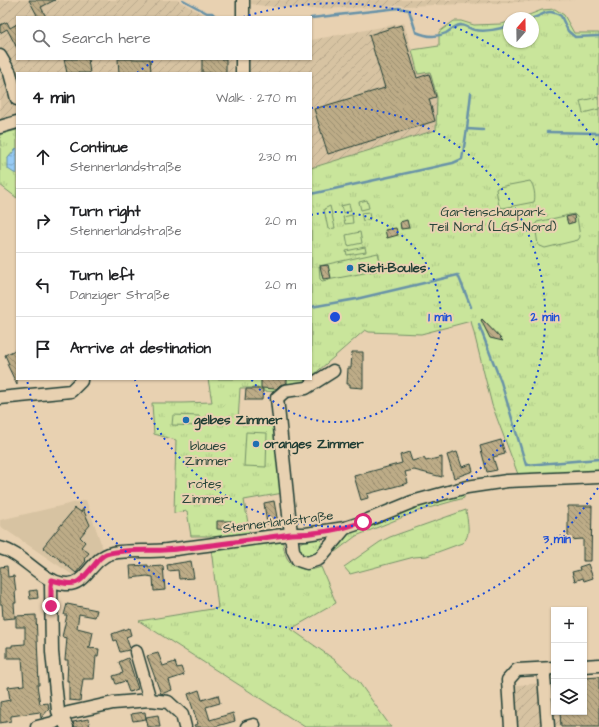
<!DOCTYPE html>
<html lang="en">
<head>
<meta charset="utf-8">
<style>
  :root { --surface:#fff; --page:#f2f2f2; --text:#202124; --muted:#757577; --line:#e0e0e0 }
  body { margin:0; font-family:"Architects Daughter",sans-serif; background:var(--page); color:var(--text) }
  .controls { position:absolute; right:12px; bottom:12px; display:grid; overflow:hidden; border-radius:0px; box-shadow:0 1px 3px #0004 }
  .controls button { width:36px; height:36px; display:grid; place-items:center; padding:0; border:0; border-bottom:1px solid var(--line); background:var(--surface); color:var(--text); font:20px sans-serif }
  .compass { position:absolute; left:503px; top:12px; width:36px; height:36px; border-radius:50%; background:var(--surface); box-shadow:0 1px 3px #0004; rotate:20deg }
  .stop { position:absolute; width:12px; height:12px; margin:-9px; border:3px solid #db2777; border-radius:50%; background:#fff }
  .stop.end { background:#db2777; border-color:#fff; box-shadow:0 1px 4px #0008 }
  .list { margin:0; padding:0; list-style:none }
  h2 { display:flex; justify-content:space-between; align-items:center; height:52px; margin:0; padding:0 16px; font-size:17px }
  h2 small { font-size:13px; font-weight:400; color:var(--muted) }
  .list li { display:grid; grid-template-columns:26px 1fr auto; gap:12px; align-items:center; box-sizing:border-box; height:64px; padding:0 16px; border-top:1px solid var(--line) }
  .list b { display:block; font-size:15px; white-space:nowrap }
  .list p { margin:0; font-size:13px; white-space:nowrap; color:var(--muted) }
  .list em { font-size:13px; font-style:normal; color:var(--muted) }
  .icon { flex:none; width:22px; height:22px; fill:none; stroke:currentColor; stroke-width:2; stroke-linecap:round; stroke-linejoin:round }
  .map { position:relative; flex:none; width:599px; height:727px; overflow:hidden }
  .search { position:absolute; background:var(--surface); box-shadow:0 1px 3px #0004; left:16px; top:16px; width:296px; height:44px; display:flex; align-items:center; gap:10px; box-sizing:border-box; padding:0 14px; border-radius:0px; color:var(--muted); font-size:15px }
  .panel { position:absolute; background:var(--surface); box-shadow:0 1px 3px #0004; left:16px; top:72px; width:296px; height:308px; border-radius:0px }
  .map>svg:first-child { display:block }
</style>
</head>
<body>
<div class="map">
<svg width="599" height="727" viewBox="0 0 599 727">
  <defs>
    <pattern id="industrial-furrows" width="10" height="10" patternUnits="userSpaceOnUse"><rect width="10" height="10" fill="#d7c3a2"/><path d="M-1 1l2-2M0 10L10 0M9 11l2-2" fill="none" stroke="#b8a88c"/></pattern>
    <pattern id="grass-tufts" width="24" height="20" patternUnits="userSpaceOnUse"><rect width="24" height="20" fill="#c9e59b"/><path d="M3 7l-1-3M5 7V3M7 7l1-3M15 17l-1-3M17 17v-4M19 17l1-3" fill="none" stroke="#acc586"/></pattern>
    <pattern id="water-waves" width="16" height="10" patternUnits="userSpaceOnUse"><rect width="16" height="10" fill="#97cbf5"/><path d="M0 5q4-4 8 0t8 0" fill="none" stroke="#7ba6c7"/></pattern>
    <pattern id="building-back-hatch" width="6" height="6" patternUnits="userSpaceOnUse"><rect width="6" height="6" fill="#bdac87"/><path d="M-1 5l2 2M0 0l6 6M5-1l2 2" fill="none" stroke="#998d6f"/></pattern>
  </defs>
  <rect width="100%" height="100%" fill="#e8d1b1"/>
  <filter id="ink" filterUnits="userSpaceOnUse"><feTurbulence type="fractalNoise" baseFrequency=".025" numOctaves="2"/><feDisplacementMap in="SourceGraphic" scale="8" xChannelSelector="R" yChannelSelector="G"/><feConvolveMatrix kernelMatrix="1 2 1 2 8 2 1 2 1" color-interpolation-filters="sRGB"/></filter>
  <g filter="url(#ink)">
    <polygon fill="#d7c3a2" points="86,500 103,549 97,552 77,578 0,526 0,520"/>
    <g fill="url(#industrial-furrows)">
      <polygon points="0,0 177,0 208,17 17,17 17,59 233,59 233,73 17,73 17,130 0,134"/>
      <polygon points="251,0 575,0 406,6 399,5 388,7 303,9 265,6 251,4"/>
      <polygon points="404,23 418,73 430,71 437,97 436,130 311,168 311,73 248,73 248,59 311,59 311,40"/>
      <polygon points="554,682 554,712 584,712 599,727 509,727 506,686"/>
    </g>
    <g fill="url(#grass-tufts)" stroke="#749168">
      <polygon points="555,9 564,15 574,33 599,33 599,472 519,477 492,405 471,321 421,334 369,332 365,330 311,377 311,168 436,130 437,97 430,72 418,74 412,50 439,46 439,32 454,21 461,21 474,25 501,24 509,22 509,42 533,42 533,18 521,18 542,10"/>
      <polygon points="17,130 17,148 8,158 14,173 17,173 17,198 0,185 0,134"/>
      <polygon points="208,379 309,379 290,392 259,391 258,388 240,388 238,422 277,423 283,493 244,500 250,535 211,541 211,536 191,536 187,511 174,513 176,440 154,434 152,403 183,403 212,402"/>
      <polygon points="462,493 464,495 464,498 418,511 356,536 335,552 333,550 338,542 350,532 431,499"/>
      <path d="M466 510C467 521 472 536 462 543L427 556 414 557 350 574 344 567 380 542 390 537Z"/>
      <path d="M318 538 322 542C319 553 314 555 304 558 289 542 305 540 318 538Z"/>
      <path d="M282 540C284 546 284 553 287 558 294 570 309 572 321 567L336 603 291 629 335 660 358 681 391 727H305L139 621 218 608 211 548Z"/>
    </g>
    <g fill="#c9e59b" stroke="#749168">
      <polygon points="599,97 599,109 583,113 580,101"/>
      <path d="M530 181C534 185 536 197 534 202L503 208 499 206 496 189 499 187Z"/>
      <polygon points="367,200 369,208 361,210 359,202"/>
      <polygon points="349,204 351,211 343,213 341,206"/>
      <polygon points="330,206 335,228 328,229 324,209"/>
      <polygon points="369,212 370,219 363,221 361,213"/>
      <polygon points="574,214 577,217 580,237 578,240 545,248 538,245 535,225 537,222"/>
      <polygon points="352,215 353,223 345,224 343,217"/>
      <polygon points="360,232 362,243 348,246 346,235"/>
      <polygon points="365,247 366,252 347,255 346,251"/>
      <polygon points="378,253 381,265 380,270 322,281 320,279 319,266"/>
      <polygon points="173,415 199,416 199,426 172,425"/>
      <polygon points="246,432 267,433 266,467 244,466"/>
    </g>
    <polygon fill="url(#water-waves)" stroke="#6792a8" points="17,148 17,173 14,173 8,169 8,158"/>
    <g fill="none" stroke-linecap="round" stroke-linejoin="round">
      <g stroke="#6792a8" stroke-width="2.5">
        <polyline points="183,0 207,13 212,13 216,17"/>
        <path d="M311 18 399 8 409 10 416 32C425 36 436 38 446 33 451 30 454 26 460 25 465 25 470 29 475 30 487 32 498 29 509 26"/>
        <path d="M533 18C546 14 547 8 561 16L568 31 575 37 599 36"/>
        <polyline points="467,129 471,93"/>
        <polyline points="547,132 599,133"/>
        <polyline points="311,194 453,163 462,159 467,129 483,130"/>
        <polyline points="311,307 356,299 458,275 471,307"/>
        <polyline points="479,325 501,382 526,465 599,459"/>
      </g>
    </g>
    <g fill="url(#building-back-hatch)" stroke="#1f3d34">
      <polygon points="29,0 55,0 41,7 46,17 38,17"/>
      <polygon points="7,22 10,28 17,24 17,48 7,29 0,33 0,25"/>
      <polygon points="401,25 417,78 429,74 436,97 429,99 435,121 328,154 314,109 385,88 369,35"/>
      <polygon points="64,59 88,59 90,73 67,73"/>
      <polygon points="118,59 150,59 151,73 119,73"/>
      <rect x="202" y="59" width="24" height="14"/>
      <polygon points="574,215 575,222 568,224 566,217"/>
      <polygon points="407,220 409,228 401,229 400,222"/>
      <polygon points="396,228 398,235 387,238 385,230"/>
      <polygon points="328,265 331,278 323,279 320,266"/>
      <polygon points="482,319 503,341 490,338 481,320"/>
      <polygon points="17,349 17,385 7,364 9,364 5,355"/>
      <polygon points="352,352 363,352 363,388 350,387 350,384 347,384 348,368 351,368"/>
      <polygon points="261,379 287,379 287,383 280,385 276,389 261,388"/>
      <polygon points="246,389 263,389 262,400 245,400"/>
      <polygon points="501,440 505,454 493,457 497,470 487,472 480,446"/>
      <polygon points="409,452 412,461 424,458 426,461 442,457 442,477 414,470 405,472 408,483 367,494 368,498 361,500 354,476 402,463 400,455"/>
      <polygon points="457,452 462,467 471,464 473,471 454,478 447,455"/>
      <polygon points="274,501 278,523 267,524 264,503"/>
      <polygon points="568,506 592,506 591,561 583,561 583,539 568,540"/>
      <polygon points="75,508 81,512 83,509 90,525 80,537 85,542 81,547 89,553 84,559 86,561 76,573 53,554 52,555 43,547"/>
      <polygon points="217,521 232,521 232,530 217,529"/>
      <polygon points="191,561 194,578 179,579 178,570 168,571 167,565"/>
      <polygon points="588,564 593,578 584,581 583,578 575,581 572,572 580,570 579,567"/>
      <polygon points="148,565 148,567 163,566 165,590 154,591 153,577 147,576 131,578 130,566"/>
      <polygon points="7,566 8,577 14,576 16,592 15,592 16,603 14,603 15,618 3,619 2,604 0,604 0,567"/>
      <polygon points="37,590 38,598 30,599 29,591"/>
      <polygon points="67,604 97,610 95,617 79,614 77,628 93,632 90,647 88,648 99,649 98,656 96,656 94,679 83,679 80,701 69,700 69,681 67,681 68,660 65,660 67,638 62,637 67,615 64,615"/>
      <polygon points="36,615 39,685 37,685 40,704 48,703 49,709 41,718 40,712 11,716 11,721 0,723 0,702 10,700 8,687 24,685 22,658 7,658 7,647 12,647 12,645 25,644 25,627 16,627 16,616"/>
      <polygon points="129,628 131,635 126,637 130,648 129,650 120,652 116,640 114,641 112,634"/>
      <polygon points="158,653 163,666 175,662 177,668 181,667 184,675 169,680 172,690 161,694 147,656"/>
      <polygon points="128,658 138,689 129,692 125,681 116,684 113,676 123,673 119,662"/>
      <polygon points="599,677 599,727 561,727 560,712 584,712 584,678"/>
      <polygon points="199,690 202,700 218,695 220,703 206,707 210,720 233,713 235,721 214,727 195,727 194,725 198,724 188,694"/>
      <polygon points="145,712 146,719 133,721 131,714"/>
      <polygon points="158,715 160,727 148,727 146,717"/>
      <polygon points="88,719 90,727 74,727 73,722"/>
    </g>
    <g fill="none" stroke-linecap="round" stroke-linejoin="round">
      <defs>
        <g id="minor">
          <polyline points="243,17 243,0"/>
          <polyline points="0,56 10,73 17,99"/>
          <polyline points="242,73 242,59"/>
          <polyline points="0,127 17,122"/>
          <polyline points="333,371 306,388 285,391 277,398 291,534 293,550 298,560 307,563 319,559 345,528"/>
          <polyline points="0,398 71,391 81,381 81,379"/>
          <path d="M0 548C25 554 40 582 66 584 86 586 91 558 112 553 130 550 149 552 167 550 208 545 249 539 291 534H306L345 528 363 522 412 502 467 487 507 481 599 477"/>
          <polyline points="52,580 51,586 52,652 58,711 67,727"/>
          <polyline points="136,652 150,700"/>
          <polyline points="584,666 599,665"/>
          <polyline points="545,669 544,676 548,727"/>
          <polyline points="37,727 53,723 68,713 113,703 150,700 168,702 182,715 185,727"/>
          <polyline points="247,727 254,725"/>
          <polyline points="511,727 508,680 517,670 554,668"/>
        </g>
      </defs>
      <use href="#minor" stroke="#1f3d34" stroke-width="15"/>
      <use href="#minor" stroke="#e8d1b1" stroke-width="12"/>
    </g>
  </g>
  <g fill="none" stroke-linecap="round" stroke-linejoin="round" filter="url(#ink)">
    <path stroke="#db2777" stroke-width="5" d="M51 606V586L52 580C78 588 79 583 95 564 98 560 102 556 106 554 124 549 145 551 164 550 206 547 249 540 291 534 315 534 340 530 363 522"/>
  </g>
  <g fill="none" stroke="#1d4ed8" stroke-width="2" stroke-dasharray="2 4">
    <path d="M311 215A105 105 0 1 1 251 379"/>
    <path d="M311 108A210 210 0 1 1 135 380"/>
    <path d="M598 488A314 314 0 0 1 27 380M137 73A314 314 0 0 1 155 60M243 17A314 314 0 0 1 598 146"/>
  </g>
  <g fill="#1f6fb2" stroke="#e8d1b1" stroke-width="1.5">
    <circle cx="350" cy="268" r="4"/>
    <circle cx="186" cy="420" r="4"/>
    <circle cx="256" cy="444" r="4"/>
  </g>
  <g text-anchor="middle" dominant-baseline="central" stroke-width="4" stroke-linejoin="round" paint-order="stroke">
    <g font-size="13" fill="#284539" stroke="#e8d1b1">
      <text x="493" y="212">Gartenschaupark<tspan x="493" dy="15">Teil Nord (LGS-Nord)</tspan></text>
      <text x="208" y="446">blaues<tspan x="208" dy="15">Zimmer</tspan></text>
      <text x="205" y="484">rotes<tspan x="205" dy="15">Zimmer</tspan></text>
    </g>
    <g font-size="13" font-weight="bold" fill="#1f3d34" stroke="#e8d1b1" text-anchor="start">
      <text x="358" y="268">Rieti-Boules</text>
      <text x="194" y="420">gelbes Zimmer</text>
      <text x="264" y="444">oranges Zimmer</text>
    </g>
    <g font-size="13" fill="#1f3d34" stroke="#e8d1b1">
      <text transform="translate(278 522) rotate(-7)">Stennerlandstraße</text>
    </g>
  </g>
  <circle cx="335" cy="317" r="6" fill="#1d4ed8" stroke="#e8d1b1" stroke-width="2"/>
  <g font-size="12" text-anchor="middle" font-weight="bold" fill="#1d4ed8" stroke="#e8d1b1" stroke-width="4" stroke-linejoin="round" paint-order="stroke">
    <text x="440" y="321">1 min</text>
    <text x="545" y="321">2 min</text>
    <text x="557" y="543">3 min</text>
  </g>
</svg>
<div class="controls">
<button>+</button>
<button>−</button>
<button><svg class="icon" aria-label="layers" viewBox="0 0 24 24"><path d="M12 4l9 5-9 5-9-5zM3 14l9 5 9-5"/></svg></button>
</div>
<svg class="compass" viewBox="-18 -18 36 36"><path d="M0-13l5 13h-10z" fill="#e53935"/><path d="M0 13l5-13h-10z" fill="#757577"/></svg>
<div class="stop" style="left:363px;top:522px"></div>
<div class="stop end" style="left:51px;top:606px"></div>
<div class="search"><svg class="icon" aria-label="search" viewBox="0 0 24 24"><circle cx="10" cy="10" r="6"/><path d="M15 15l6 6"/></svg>Search here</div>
<section class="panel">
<h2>4 min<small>Walk · 270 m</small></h2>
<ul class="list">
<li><svg class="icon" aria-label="ahead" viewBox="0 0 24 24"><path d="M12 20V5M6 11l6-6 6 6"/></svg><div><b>Continue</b><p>Stennerlandstraße</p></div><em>230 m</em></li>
<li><svg class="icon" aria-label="right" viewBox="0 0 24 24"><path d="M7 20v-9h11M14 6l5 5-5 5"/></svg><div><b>Turn right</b><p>Stennerlandstraße</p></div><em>20 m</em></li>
<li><svg class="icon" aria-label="left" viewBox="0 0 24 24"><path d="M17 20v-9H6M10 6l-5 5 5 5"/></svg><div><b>Turn left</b><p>Danziger Straße</p></div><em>20 m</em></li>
<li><svg class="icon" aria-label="arrive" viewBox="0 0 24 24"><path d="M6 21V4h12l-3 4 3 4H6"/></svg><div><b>Arrive at destination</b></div></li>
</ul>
</section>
</div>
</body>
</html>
